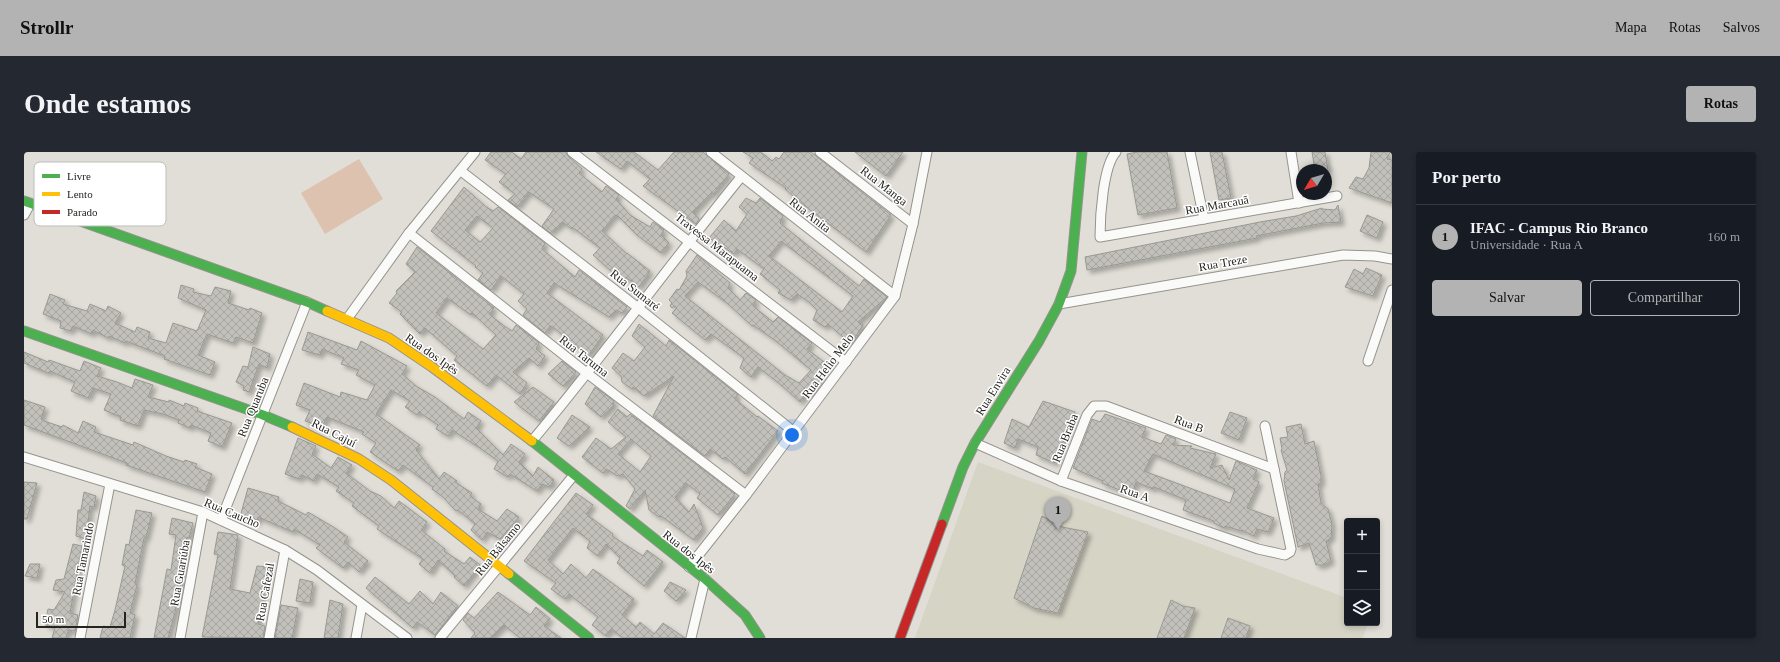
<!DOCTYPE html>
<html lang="pt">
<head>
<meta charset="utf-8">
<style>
  :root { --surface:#171b24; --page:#242831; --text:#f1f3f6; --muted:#9ea1a6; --line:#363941; --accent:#b2b3b2 }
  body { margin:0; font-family:"Times New Roman",serif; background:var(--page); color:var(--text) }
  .controls { position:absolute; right:12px; bottom:12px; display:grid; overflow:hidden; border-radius:4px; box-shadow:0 2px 6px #0003 }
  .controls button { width:36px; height:36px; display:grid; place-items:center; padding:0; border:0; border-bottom:1px solid var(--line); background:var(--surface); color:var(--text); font:20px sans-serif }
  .compass { position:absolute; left:1272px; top:12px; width:36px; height:36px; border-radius:50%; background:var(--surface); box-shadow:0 2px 6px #0003; rotate:232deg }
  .scale { position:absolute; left:12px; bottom:10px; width:90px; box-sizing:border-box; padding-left:4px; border:2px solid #25241f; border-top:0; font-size:11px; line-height:14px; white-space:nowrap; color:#25241f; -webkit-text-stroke:3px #fff; paint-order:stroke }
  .you { position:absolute; left:768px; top:283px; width:14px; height:14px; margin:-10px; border:3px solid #fff; border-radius:50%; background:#1a73e8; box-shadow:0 0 0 6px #1a73e833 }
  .badge { display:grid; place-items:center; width:26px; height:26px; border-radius:50%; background:var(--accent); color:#111; font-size:13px; font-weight:700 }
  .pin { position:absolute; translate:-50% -33px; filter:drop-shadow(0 1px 2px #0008) }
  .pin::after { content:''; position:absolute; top:21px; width:14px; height:12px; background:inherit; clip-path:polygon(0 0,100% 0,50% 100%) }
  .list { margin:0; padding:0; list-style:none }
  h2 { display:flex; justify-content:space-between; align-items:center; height:52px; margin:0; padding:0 16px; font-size:17px }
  h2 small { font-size:13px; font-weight:400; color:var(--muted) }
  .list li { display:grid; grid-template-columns:26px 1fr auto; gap:12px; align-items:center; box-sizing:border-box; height:64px; padding:0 16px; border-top:1px solid var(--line) }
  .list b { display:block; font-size:15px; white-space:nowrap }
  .list p { margin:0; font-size:13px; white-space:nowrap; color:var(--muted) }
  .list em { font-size:13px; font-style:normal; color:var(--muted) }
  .actions { display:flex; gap:8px; padding:12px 16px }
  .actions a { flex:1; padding:9px 0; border:1px solid var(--accent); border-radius:4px; text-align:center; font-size:14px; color:var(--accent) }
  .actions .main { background:var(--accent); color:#111 }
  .icon { flex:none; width:22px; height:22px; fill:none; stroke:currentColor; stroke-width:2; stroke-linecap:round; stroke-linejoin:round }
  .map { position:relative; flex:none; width:1368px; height:486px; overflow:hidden; border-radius:4px }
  header { display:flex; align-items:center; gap:24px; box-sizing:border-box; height:56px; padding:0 20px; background:var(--accent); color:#111 }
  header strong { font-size:19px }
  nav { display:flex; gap:22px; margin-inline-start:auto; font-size:14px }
  .intro { display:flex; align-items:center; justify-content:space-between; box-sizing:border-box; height:96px; padding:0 24px }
  h1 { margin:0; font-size:28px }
  .button { padding:10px 18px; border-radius:4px; background:var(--accent); color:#111; font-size:14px; font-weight:700 }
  main { display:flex; gap:24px; padding:0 24px }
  aside { flex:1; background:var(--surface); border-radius:4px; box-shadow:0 2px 6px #0003 }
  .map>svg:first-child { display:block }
</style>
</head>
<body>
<header>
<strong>Strollr</strong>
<nav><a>Mapa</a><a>Rotas</a><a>Salvos</a></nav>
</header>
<div class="intro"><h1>Onde estamos</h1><a class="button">Rotas</a></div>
<main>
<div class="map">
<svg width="1368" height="486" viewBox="0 0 1368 486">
  <defs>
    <pattern id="building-cross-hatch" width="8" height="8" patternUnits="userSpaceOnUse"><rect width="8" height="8" fill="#c1c0ba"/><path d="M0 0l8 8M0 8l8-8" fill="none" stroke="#a6a59f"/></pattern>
    <filter id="shadow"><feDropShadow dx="3.5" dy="3.5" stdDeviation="2" flood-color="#0004"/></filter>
  </defs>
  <rect width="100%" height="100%" fill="#e0ded6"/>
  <polygon fill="#d6d4c5" points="954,310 1323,446 1323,471 1344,471 1339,486 891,486"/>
  <polygon fill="#dcc2af" points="335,7 359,47 301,82 277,41"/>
  <g fill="url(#building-cross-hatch)" stroke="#999993" fill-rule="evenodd" filter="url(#shadow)">
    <polygon points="467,0 488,0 497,7 502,0 542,0 544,4 558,17 555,21 578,40 582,34 595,43 592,47 606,63 626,75 629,70 640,78 637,83 645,91 637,101 613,83 593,63 590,64 578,79 603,102 603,101 626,119 615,135 602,125 601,127 587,119 569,103 576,96 548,75 547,77 539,70 526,81 518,74 530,57 505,40 493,55 484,48 491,42 475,30 482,22 461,8"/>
    <polygon points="572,0 610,0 634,18 650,0 679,0 705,22 689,42 687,41 669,60 675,67 672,72 619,34 626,27 603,9 597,17"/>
    <polygon points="719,0 737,0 748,9 752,5 755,7 760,0 787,0 867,63 842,100 781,54 761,37 762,36 725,11 729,6"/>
    <polygon points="831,0 879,0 862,24"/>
    <polygon points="1113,0 1143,0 1153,56 1114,63 1103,2"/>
    <polygon points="1186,0 1198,0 1207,46 1195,48"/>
    <polygon points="1288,0 1301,0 1304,18 1291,18"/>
    <polygon points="1347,0 1366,0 1363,7 1368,8 1368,51 1325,36 1332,25 1339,27 1345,16"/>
    <path d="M440 35 461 54 469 59 474 55 521 91 518 97 551 125 555 118 603 155 598 161 592 158 585 165 530 131 523 141 579 183 564 204 529 175 526 174 521 181 499 163 503 157 494 149 500 142 477 124 467 138 454 128 459 121 451 115 452 114 407 79ZM453 64 469 76 456 90 441 78Z"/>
    <path d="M722 46 732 51 736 46 759 64 756 71 787 96 835 134 840 127 863 145 834 170 839 173 827 192 804 172 801 175 789 168 793 158 785 150 773 142 767 148 754 141 756 138 736 122 740 117 713 97 710 102 685 86 700 68 712 79 723 62 715 55ZM757 89 829 144 818 160 745 104Z"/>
    <polygon points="1314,53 1317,70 1299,71 1232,84 1233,86 1063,118 1061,105 1236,70 1272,64 1298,56 1298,57 1311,58"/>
    <polygon points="1343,63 1359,70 1353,86 1336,79"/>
    <path d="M393 95 470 156 465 162 479 173 488 179 492 173 515 191 512 197 521 204 514 214 505 206 489 220 503 231 496 242 472 223 463 234 430 208 433 204 401 176 396 182 376 162 378 160 365 151 373 141 372 139 391 120 382 112ZM423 146 447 163 448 161 472 183 459 197 412 161Z"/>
    <path d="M673 103 706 131 704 136 716 148 722 141 732 148 729 154 749 170 754 165 788 191 783 197 804 213 795 227 798 229 787 244 783 240 776 250 756 232 734 215 727 225 716 216 720 206 687 182 681 188 648 161 653 156 651 154 648 156 646 154 648 151 645 148 653 137 655 138 663 124 662 119ZM674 130 703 151 728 174 729 173 752 189 787 218 775 231 761 223 661 144Z"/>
    <polygon points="1342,116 1358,123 1349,144 1321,135 1330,117 1339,122"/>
    <polygon points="157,133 170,137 169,140 187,144 191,135 207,139 204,151 225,158 226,156 238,161 229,191 212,185 209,191 183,182 174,203 191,210 186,223 140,207 141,204 102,189 101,191 85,184 84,186 69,178 68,182 49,174 47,179 36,176 37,169 19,162 26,142 41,148 39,152 63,159 66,152 82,159 84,154 97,161 91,171 111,180 113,175 126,180 124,186 142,191 149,171 173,179 182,158 154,146"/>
    <polygon points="615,172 642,194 645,188 714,243 710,246 733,265 734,264 754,279 721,322 701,305 699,307 686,297 681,304 629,264 650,224 620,244 609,235 608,237 598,230 597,224 588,216 599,201 610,209 621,195 608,184"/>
    <polygon points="284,180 333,198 337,189 383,214 378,222 392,234 411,245 440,267 444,260 457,269 452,276 479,303 487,292 501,302 495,310 509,324 514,315 530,328 525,335 518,332 513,339 486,322 484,325 470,317 474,309 456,296 428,278 424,284 412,277 414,273 395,260 393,263 381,255 386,249 367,238 352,262 396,293 392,298 415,327 420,320 433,329 431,330 448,341 446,344 457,352 454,357 473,369 483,357 495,365 476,387 463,380 458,388 447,378 451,372 434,358 432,359 418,344 408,337 409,335 379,313 374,319 346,300 352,291 338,282 340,280 303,265 298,275 281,269 286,258 272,253 280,231 316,245 317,240 343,248 351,233 332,223 335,218 317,212 320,206 298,197 296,203 278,198"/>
    <polygon points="229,195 246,202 243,216 235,212 225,240 219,238 220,234 212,230 219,214 224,215"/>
    <polygon points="0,200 24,210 25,208 56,219 60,209 77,216 73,224 93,230 108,236 111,227 129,233 124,245 145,250 145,248 160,254 161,251 174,256 173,259 208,271 198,295 184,289 187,281 167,273 166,276 154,271 155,268 139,262 120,258 114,274 96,268 97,265 80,258 87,242 69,236 64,246 47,239 51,230 26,219 24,221 0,211"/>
    <polygon points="538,209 552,220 539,234 524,222"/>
    <polygon points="509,235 530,250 515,269 490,250"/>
    <polygon points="571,235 590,249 589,251 590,253 577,265 561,252"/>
    <polygon points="0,248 21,255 17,267 20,269 38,275 39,273 54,281 59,269 72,275 70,280 109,293 110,290 142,304 160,310 161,308 173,312 171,315 188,322 181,340 131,323 102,313 103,311 0,273"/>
    <polygon points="1019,249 1051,260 1031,311 1012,303 1014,295 994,287 991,296 980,291 988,267 1005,275"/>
    <path d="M594 257 603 265 606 262 617 270 711 342 694 363 673 346 676 342 662 331 651 345 665 360 670 352 679 376 670 388 637 364 635 365 625 358 621 338 606 357 602 354 611 337 599 322 594 324 582 317 579 321 558 305 572 286 587 297 602 285 584 270ZM607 287 627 304 616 320 594 302Z"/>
    <polygon points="1206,260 1223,266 1215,288 1197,281"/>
    <path d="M1081 262 1122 276 1118 285 1137 292 1142 283 1152 287 1149 293 1168 294 1166 296 1192 302 1186 316 1198 313 1205 328 1212 309 1233 318 1229 327 1235 330 1223 356 1250 366 1244 380 1233 377 1230 384 1218 378 1217 379 1201 374 1200 376 1190 371V369L1159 358 1162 348 1130 335 1129 337 1112 330 1109 339 1099 336 1098 339 1078 331 1079 329 1049 316 1068 267 1076 270ZM1129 302 1211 337 1206 351 1120 319Z"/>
    <polygon points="548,263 566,275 545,294 533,286"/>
    <polygon points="1277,272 1281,292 1290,289 1297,324 1297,331 1294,332 1297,351 1304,357 1308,372 1307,386 1302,389 1307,409 1299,413 1292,413 1285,391 1274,395 1260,329 1261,320 1263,318 1257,298 1258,297 1256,286 1264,285 1262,275"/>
    <polygon points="274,286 292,294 288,302 307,316 314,305 328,313 322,321 346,339 357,344 370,356 375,349 403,370 397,378 421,397 420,399 440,412 446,405 456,413 440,434 430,425 431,424 414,408 406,421 395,412 399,407 353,377 355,374 328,354 330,351 312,339 315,335 293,322 290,329 278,323 276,327 261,322"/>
    <polygon points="0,330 13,331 3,367 0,367"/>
    <polygon points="224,336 255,345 254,349 282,363 284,360 311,376 324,385 320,390 344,409 335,420 324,410 319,416 292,396 296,393 270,377 269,380 234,365 233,370 216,365"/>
    <polygon points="60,340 72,344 70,355 66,354 62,387 52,384 54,358 57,358"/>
    <polygon points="552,341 569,353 562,362 589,382 588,384 619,404 623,398 639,410 620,434 593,411 596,406 582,392 574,404 563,396 566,389 549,376 524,408 539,422 547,412 562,426 569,417 610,447 598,463 612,475 616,470 630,482 639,471 661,486 599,486 587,477 582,484 568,473 574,465 545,442 541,447 527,437 532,431 500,409"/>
    <polygon points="112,358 128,361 122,386 120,386 111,432 113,433 106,461 111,463 106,486 76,486 79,474 86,475 91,458 101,414 98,413 102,392 105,393"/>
    <polygon points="1018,364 1038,375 1064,380 1034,461 1010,456 990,446"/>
    <polygon points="148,366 169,371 165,386 163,385 159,420 154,449 144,486 130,486 143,417 147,418 152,383 145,382"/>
    <polygon points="194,380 214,383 206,437 226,441 233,414 244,415 234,472 241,474 239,486 178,485 194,403 190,402"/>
    <polygon points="49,392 58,394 46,461 54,463 51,479 44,478 42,486 28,486 31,475 21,473 24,457 30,458 41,440 29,438 32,428 40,427"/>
    <polygon points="6,412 16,412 13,426 1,424"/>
    <polygon points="351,425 385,452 396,439 409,452 417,440 434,454 411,483 393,470 389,476 342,436"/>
    <polygon points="276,427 289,430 286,451 272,449"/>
    <polygon points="646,430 662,438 652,449 640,439"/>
    <polygon points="474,440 506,463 512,455 526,467 520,474 537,486 496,486 480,473 467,486 447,486 451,481 439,468 444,461 450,466"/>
    <polygon points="306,448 319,452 314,486 300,486"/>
    <polygon points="1147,448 1159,454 1171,456 1160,486 1133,486"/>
    <polygon points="257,453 274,456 268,486 251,486"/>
    <polygon points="1204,466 1226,474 1222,486 1197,486"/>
  </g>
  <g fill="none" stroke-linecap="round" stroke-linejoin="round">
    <defs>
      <g id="street">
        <polyline points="548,0 822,210"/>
        <polyline points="687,0 871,144"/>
        <polyline points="796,0 889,72"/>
        <path d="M1092 0C1079 14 1076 65 1076 85L1313 44"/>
        <polyline points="1166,0 1180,67"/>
        <polyline points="1267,0 1275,51"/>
        <polyline points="437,19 613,155 769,279"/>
        <polyline points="0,63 6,52"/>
        <polyline points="385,81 564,222 722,343"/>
        <polyline points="1035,152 1319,103 1351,104 1368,107"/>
        <polyline points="323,167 385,81 451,0"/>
        <polyline points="1344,209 1368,138"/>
        <path d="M508 289C580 203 646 112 717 25"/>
        <polyline points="951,291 1037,329 1234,397 1261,403 1266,400 1267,397 1241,274"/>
        <polyline points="0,305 179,360 261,398 293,418 383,486"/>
        <polyline points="1037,329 1063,263 1070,254 1082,254 1250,317"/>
        <polyline points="197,368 283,150"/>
        <polyline points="665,415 722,343 871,144 889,72 903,0"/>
        <polyline points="56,486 86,332"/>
        <polyline points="156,486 179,360"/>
        <polyline points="245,486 261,398"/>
        <polyline points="332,486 338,453"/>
        <polyline points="416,486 550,323"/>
        <polyline points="667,486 681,427"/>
      </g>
      <g id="fast">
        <polyline points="0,49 283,150 303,159"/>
        <polyline points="0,179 239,263 268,275"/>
        <polyline points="508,289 681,427 721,463 736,486"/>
        <polyline points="918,372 939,315 951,291 1015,189 1035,152 1047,119 1058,0"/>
        <polyline points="485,422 565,486"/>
      </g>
      <g id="slow">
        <polyline points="303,159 365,186 408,215 508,289"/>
        <polyline points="268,275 335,307 367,328 485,422"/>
      </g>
      <polyline id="jam" points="876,486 918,372"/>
    </defs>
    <use href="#street" stroke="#95938d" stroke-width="11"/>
    <use href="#fast" stroke="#95938d" stroke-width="11"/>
    <use href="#slow" stroke="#95938d" stroke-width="11"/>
    <use href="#jam" stroke="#95938d" stroke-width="11"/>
    <use href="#street" stroke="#fafaf9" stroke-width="9"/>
    <use href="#fast" stroke="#4caf50" stroke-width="9"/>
    <use href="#slow" stroke="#ffc107" stroke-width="9"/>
    <use href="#jam" stroke="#c62828" stroke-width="9"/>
  </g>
  <g text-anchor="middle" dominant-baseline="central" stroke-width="3" stroke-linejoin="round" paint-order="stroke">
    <g font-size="12" fill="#25241f" stroke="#fff">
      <text transform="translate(860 34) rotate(38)">Rua Manga</text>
      <text transform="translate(1193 53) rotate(-10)">Rua Marcauã</text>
      <text transform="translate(786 63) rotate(38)">Rua Anita</text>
      <text transform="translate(693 95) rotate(38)">Travessa Marapuama</text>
      <text transform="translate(1199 111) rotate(-10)">Rua Treze</text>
      <text transform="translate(611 138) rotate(38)">Rua Sumaré</text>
      <text transform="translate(408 202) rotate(35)">Rua dos Ipês</text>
      <text transform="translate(560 204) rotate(38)">Rua Taruma</text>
      <text transform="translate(804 214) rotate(-53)">Rua Helio Melo</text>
      <text transform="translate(969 239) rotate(-58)">Rua Envira</text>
      <text transform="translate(229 255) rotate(-68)">Rua Quaruba</text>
      <text transform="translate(1165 272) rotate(21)">Rua B</text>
      <text transform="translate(310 281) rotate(27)">Rua Cajuí</text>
      <text transform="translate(1041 286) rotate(-68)">Rua Braba</text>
      <text transform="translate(1111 341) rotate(19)">Rua A</text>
      <text transform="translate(208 361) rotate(23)">Rua Caucho</text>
      <text transform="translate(474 397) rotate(-51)">Rua Bálsamo</text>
      <text transform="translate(665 400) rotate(38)">Rua dos Ipês</text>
      <text transform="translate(59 407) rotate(-79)">Rua Tamarindo</text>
      <text transform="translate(156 421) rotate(-80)">Rua Guariúba</text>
      <text transform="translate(241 440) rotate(-80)">Rua Cafezal</text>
    </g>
  </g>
  <rect x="10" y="10" width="132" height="64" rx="6" fill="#fff" stroke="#bebdbc" stroke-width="1"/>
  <rect x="18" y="22" width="18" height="4" fill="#4caf50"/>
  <rect x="18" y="40" width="18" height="4" fill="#ffc107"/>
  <rect x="18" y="58" width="18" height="4" fill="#c62828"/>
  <g font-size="11" fill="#25241f">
    <text x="43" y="28">Livre</text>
    <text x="43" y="46">Lento</text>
    <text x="43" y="64">Parado</text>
  </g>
</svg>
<div class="controls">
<button>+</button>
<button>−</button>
<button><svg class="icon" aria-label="layers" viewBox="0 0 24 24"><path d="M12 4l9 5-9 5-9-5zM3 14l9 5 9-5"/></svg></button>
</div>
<svg class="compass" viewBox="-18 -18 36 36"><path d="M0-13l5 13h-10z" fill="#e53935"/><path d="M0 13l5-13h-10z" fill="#9ea1a6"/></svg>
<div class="scale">50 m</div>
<div class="you"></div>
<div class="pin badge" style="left:1034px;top:378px">1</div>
</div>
<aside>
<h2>Por perto<small></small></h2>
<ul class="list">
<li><span class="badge">1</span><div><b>IFAC - Campus Rio Branco</b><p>Universidade · Rua A</p></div><em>160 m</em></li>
</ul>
<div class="actions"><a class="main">Salvar</a><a>Compartilhar</a></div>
</aside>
</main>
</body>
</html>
